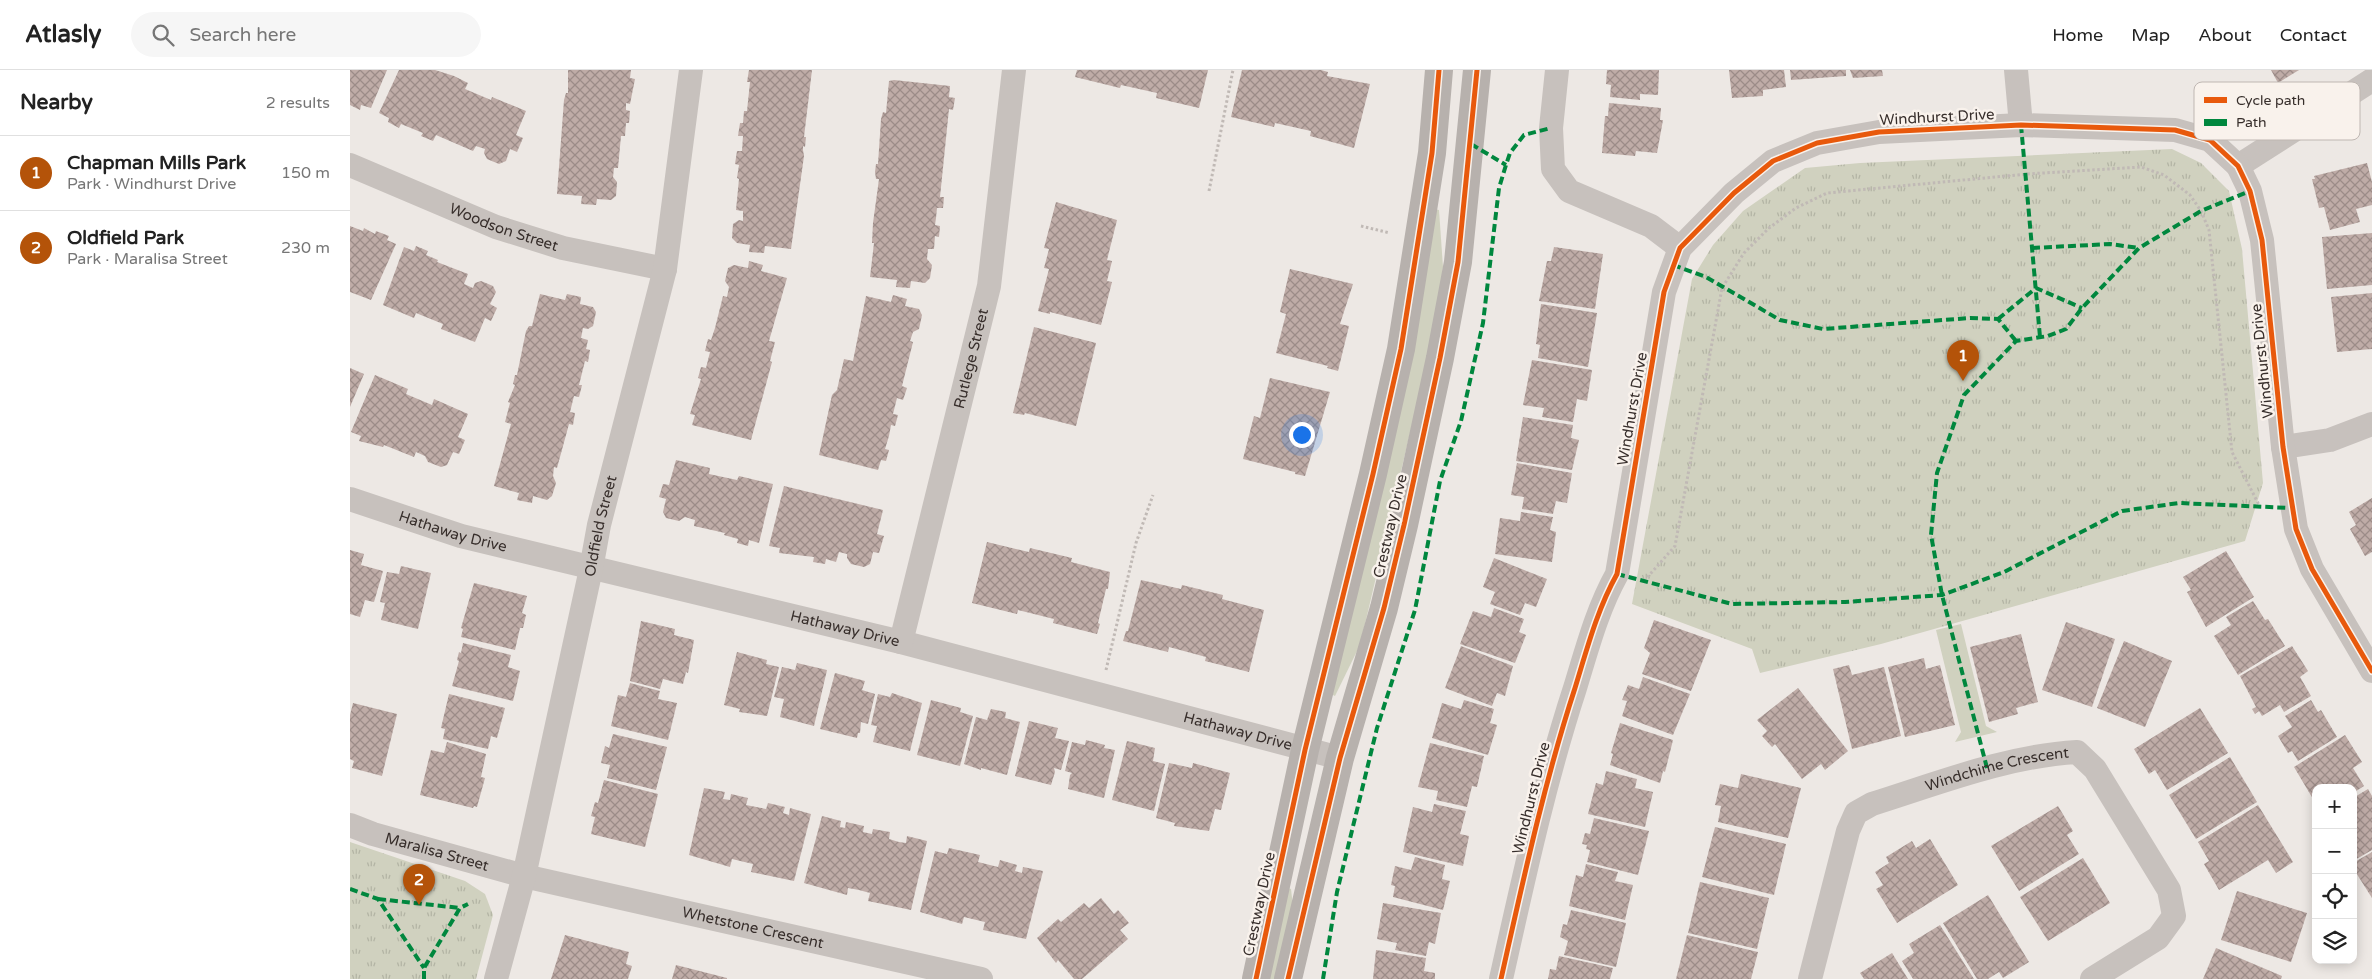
<!DOCTYPE html>
<html lang="en">
<head>
<meta charset="utf-8">
<style>
  :root { --surface:#fff; --page:#f6f6f6; --text:#222; --muted:#767676; --line:#e0e0e0; --accent:#b45309 }
  body { margin:0; font-family:"Varela Round",sans-serif; background:var(--page); color:var(--text) }
  .controls { position:absolute; right:15px; bottom:15px; display:grid; overflow:hidden; border-radius:10px; box-shadow:0 2px 12px #0003 }
  .controls button { width:45px; height:45px; display:grid; place-items:center; padding:0; border:0; border-bottom:1px solid var(--line); background:var(--surface); color:var(--text); font:25px sans-serif }
  .you { position:absolute; left:951px; top:364px; width:18px; height:18px; margin:-12px; border:4px solid #fff; border-radius:50%; background:#1a73e8; box-shadow:0 0 0 8px #1a73e833 }
  .badge { display:grid; place-items:center; width:32px; height:32px; border-radius:50%; background:var(--accent); color:#fff; font-size:16px; font-weight:700 }
  .pin { position:absolute; translate:-50% -41px; filter:drop-shadow(0 1px 2px #0008) }
  .pin::after { content:''; position:absolute; top:26px; width:18px; height:15px; background:inherit; clip-path:polygon(0 0,100% 0,50% 100%) }
  .list { margin:0; padding:0; list-style:none }
  h2 { display:flex; justify-content:space-between; align-items:center; height:65px; margin:0; padding:0 20px; font-size:21px }
  h2 small { font-size:16px; font-weight:400; color:var(--muted) }
  .list li { display:grid; grid-template-columns:32px 1fr auto; gap:15px; align-items:center; box-sizing:border-box; height:75px; padding:0 20px; border-top:1px solid var(--line) }
  .list b { display:block; font-size:19px; white-space:nowrap }
  .list p { margin:0; font-size:16px; white-space:nowrap; color:var(--muted) }
  .list em { font-size:16px; font-style:normal; color:var(--muted) }
  .icon { flex:none; width:28px; height:28px; fill:none; stroke:currentColor; stroke-width:2; stroke-linecap:round; stroke-linejoin:round }
  .map { position:relative; flex:none; width:2022px; height:909px; overflow:hidden }
  header { display:flex; align-items:center; gap:30px; box-sizing:border-box; height:70px; padding:0 25px; background:var(--surface); border-bottom:1px solid var(--line) }
  header strong { font-size:24px }
  nav { display:flex; gap:28px; margin-inline-start:auto; font-size:18px }
  .search { width:350px; height:45px; background:var(--page); display:flex; align-items:center; gap:12px; box-sizing:border-box; padding:0 18px; border-radius:28px; color:var(--muted); font-size:19px }
  main { display:flex }
  aside { flex:1; background:var(--surface) }
  .map>svg:first-child { display:block }
</style>
</head>
<body>
<header>
<strong>Atlasly</strong>
<div class="search"><svg class="icon" aria-label="search" viewBox="0 0 24 24"><circle cx="10" cy="10" r="6"/><path d="M15 15l6 6"/></svg>Search here</div>
<nav><a>Home</a><a>Map</a><a>About</a><a>Contact</a></nav>
</header>
<main>
<aside>
<h2>Nearby<small>2 results</small></h2>
<ul class="list">
<li><span class="badge">1</span><div><b>Chapman Mills Park</b><p>Park · Windhurst Drive</p></div><em>150 m</em></li>
<li><span class="badge">2</span><div><b>Oldfield Park</b><p>Park · Maralisa Street</p></div><em>230 m</em></li>
</ul>
</aside>
<div class="map">
<svg width="2022" height="909" viewBox="0 0 2022 909">
  <defs>
    <pattern id="park-tufts" width="24" height="20" patternUnits="userSpaceOnUse" patternTransform="scale(1.25)"><rect width="24" height="20" fill="#d0d1bf"/><path d="M3 7l-1-3M5 7V3M7 7l1-3M15 17l-1-3M17 17v-4M19 17l1-3" fill="none" stroke="#b3b4a4"/></pattern>
    <pattern id="building-cross-hatch" width="8" height="8" patternUnits="userSpaceOnUse" patternTransform="scale(1.25)"><rect width="8" height="8" fill="#bfaca7"/><path d="M0 0l8 8M0 8l8-8" fill="none" stroke="#9c8c88"/></pattern>
  </defs>
  <rect width="100%" height="100%" fill="#ede8e4"/>
  <g fill="#d0d1bf">
    <polygon points="1084,139 1089,140 1093,197 1091,218 1072,312 1015,554 1009,577 985,626 981,624"/>
    <polygon points="1611,554 1636,656 1647,662 1605,672 1611,662 1586,560"/>
    <polygon points="934,817 941,819 944,845 928,909 915,909"/>
  </g>
  <g fill="url(#park-tufts)">
    <polygon points="1822,79 1851,93 1879,121 1892,179 1913,413 1895,471 1531,574 1410,603 1402,579 1282,534 1342,209 1363,175 1393,141 1455,98 1510,93"/>
    <polygon points="0,772 115,811 135,824 143,845 126,909 0,909"/>
  </g>
  <g fill="url(#building-cross-hatch)">
    <polygon points="0,0 37,0 21,38 11,35 10,40 0,35"/>
    <polygon points="49,0 85,0 104,6 118,13 115,19 141,30 142,27 176,41 166,65 173,68 167,82 160,79 156,91 149,94 137,89 134,83 135,79 126,76 123,81 86,65 83,71 71,66 73,63 51,54 49,58 38,52 39,48 29,43"/>
    <polygon points="218,0 281,0 280,8 285,9 280,34 276,33 276,40 280,41 279,53 276,53 275,66 271,66 268,98 264,98 263,107 267,112 266,126 261,130 247,129 246,135 231,134 232,126 207,124 214,30 216,23 218,23"/>
    <polygon points="399,0 462,0 454,67 456,67 455,77 453,76 453,80 454,86 441,179 415,176 414,183 399,182 400,175 387,173 382,168 383,154 389,150 393,151 393,141 386,140 389,109 387,108 389,95 385,94 387,81 392,81 393,66 388,66 390,53 393,53 394,41 397,41 400,12 397,12"/>
    <polygon points="727,0 858,0 849,38 806,28 807,23 771,15 770,18 725,7"/>
    <polygon points="892,0 971,0 978,2 977,6 1020,14 1004,78 960,66 961,61 925,53 924,57 881,47"/>
    <polygon points="1257,0 1309,0 1308,25 1290,24 1290,30 1260,27 1261,15 1256,14"/>
    <polygon points="1379,0 1434,0 1436,17 1413,20 1413,26 1382,28"/>
    <polygon points="1440,0 1496,0 1496,6 1441,10"/>
    <polygon points="1500,0 1532,0 1533,6 1503,8"/>
    <polygon points="1921,0 1949,0 1928,13"/>
    <polygon points="544,10 600,16 599,27 605,28 603,40 599,39 590,127 594,127 593,138 587,138 586,148 585,155 590,156 589,167 585,166 584,179 578,179 577,189 582,195 580,208 575,213 561,211 560,218 546,217 547,210 520,207 524,173 522,173 523,153 529,109 526,109 525,102 526,94 528,94 531,49 533,42 536,43 539,11"/>
    <polygon points="1259,33 1311,38 1310,50 1313,50 1307,83 1286,81 1285,86 1252,83 1255,46 1258,46"/>
    <polygon points="2017,93 2022,112 2022,135 2006,139 2010,152 1980,160 1974,137 1969,138 1962,109 1965,109 1964,106"/>
    <polygon points="706,132 767,150 757,190 762,191 757,211 762,212 751,255 700,242 700,244 688,241 699,199 694,198 699,179 694,178"/>
    <polygon points="0,156 13,161 14,158 25,164 26,161 39,166 37,170 46,174 21,230 0,222"/>
    <polygon points="2022,163 2022,215 1977,219 1972,167"/>
    <polygon points="66,176 78,181 76,185 88,190 87,192 118,204 114,214 123,218 125,213 131,211 143,216 146,222 140,234 147,238 141,251 135,248 125,272 91,259 93,254 66,243 64,248 33,235 54,177 64,181"/>
    <polygon points="1204,177 1253,184 1245,239 1189,231 1197,191 1201,191"/>
    <polygon points="399,191 413,195 411,201 437,208 419,271 425,272 420,291 422,292 401,370 342,355 345,345 340,344 351,309 348,308 351,297 356,298 360,282 355,281 358,269 361,270 365,258 373,226 377,227 379,217 375,211 378,198 384,195 398,198"/>
    <polygon points="940,199 1003,214 990,254 999,256 988,301 977,298 978,296 926,283 936,244 930,242"/>
    <polygon points="2022,223 2022,279 1987,282 1981,227"/>
    <polygon points="190,224 215,230 217,224 231,227 230,234 243,237 246,242 243,256 238,259 233,258 231,268 238,270 236,279 240,280 238,292 235,291 229,315 232,315 229,327 224,326 220,342 225,343 223,355 219,354 207,398 204,397 203,406 206,413 202,426 197,430 183,426 182,433 167,430 169,423 144,416 161,354 155,352 160,333 158,332 165,315 163,314 165,305 167,305 176,261 179,256 182,256"/>
    <polygon points="543,225 557,229 555,236 569,239 572,245 569,259 563,262 560,271 563,272 552,316 557,318 553,330 547,328 543,344 548,345 545,356 541,355 539,366 535,379 539,380 536,391 531,390 528,400 469,385 482,325 487,320 494,289 503,291 516,226 541,232"/>
    <polygon points="1191,234 1247,243 1238,297 1188,288 1190,275 1186,274"/>
    <polygon points="684,257 746,273 726,356 675,343 674,345 663,343"/>
    <polygon points="1182,290 1242,300 1237,331 1227,329 1223,352 1192,347 1194,338 1173,335"/>
    <polygon points="0,298 14,304 0,337"/>
    <polygon points="25,305 58,319 56,324 82,335 84,329 118,344 108,367 115,370 109,384 103,382 97,395 91,397 78,392 75,386 66,382 64,387 34,375 33,377 9,371 11,366 1,362"/>
    <polygon points="920,308 980,322 955,406 945,404 945,402 893,389 904,346 910,348"/>
    <polygon points="1173,347 1223,355 1221,368 1229,370 1222,400 1166,391"/>
    <polygon points="326,390 360,398 359,404 387,410 389,406 423,414 409,473 399,470 398,476 387,473 388,469 374,465 375,463 344,456 345,450 335,447 329,451 316,448 313,442 316,429 309,427 313,414 319,415"/>
    <polygon points="1167,393 1222,403 1217,433 1206,431 1203,444 1172,439 1174,427 1161,425"/>
    <polygon points="434,416 533,440 527,464 534,466 529,483 523,482 520,494 514,497 501,494 497,488 497,484 489,482 486,492 476,489 475,494 463,492 464,487 429,483 430,478 419,476"/>
    <polygon points="2022,428 2022,482 2015,486 2000,459 2006,455 1999,442"/>
    <polygon points="1171,442 1203,447 1200,460 1206,462 1202,492 1145,484 1150,448 1170,451"/>
    <polygon points="637,472 679,482 680,478 722,488 721,492 760,502 758,519 756,519 748,553 750,554 747,564 703,553 704,549 668,540 667,544 622,533"/>
    <polygon points="0,480 14,484 11,495 33,501 24,532 15,530 10,547 0,544"/>
    <polygon points="1876,481 1904,527 1856,557 1837,522 1841,520 1833,507"/>
    <polygon points="1144,488 1197,509 1186,537 1175,533 1170,545 1140,534 1145,522 1133,517"/>
    <polygon points="51,496 81,503 68,559 31,550 35,533 30,532 37,502 49,504"/>
    <polygon points="791,510 831,519 832,515 873,525 872,529 914,540 899,602 855,591 856,587 819,577 818,582 773,571 776,561 778,561"/>
    <polygon points="124,513 177,526 172,543 176,545 173,558 170,558 165,580 111,567 113,559 111,558"/>
    <polygon points="1903,531 1915,550 1918,549 1935,576 1888,605 1864,566 1881,555 1876,547"/>
    <polygon points="1144,538 1174,549 1169,562 1176,565 1165,593 1110,574 1123,541 1141,547"/>
    <polygon points="1304,550 1361,570 1341,621 1292,604 1300,583 1294,578"/>
    <polygon points="291,551 325,559 324,565 344,570 338,603 336,602 333,614 313,609 310,619 280,611"/>
    <polygon points="1716,552 1765,569 1742,637 1692,620"/>
    <polygon points="1671,564 1688,632 1666,638 1668,644 1639,652 1620,577"/>
    <polygon points="1774,571 1822,591 1795,657 1747,638"/>
    <polygon points="113,573 161,585 158,597 170,601 163,631 102,616 109,591 107,590 109,582 111,583"/>
    <polygon points="1111,576 1163,596 1155,626 1147,623 1142,636 1095,618"/>
    <polygon points="1942,576 1958,601 1950,607 1961,626 1934,642 1930,635 1912,646 1909,641 1905,644 1902,639 1906,637 1890,606"/>
    <polygon points="387,582 417,590 416,594 429,597 417,646 389,642 390,639 374,635"/>
    <polygon points="1574,588 1576,599 1590,595 1605,655 1555,667 1538,597"/>
    <polygon points="447,593 477,600 464,656 430,647 434,629 424,627 432,597 445,600"/>
    <polygon points="1499,595 1502,605 1534,597 1551,666 1502,679 1483,599"/>
    <polygon points="485,603 515,611 512,620 525,624 518,654 511,652 510,663 508,663 507,668 470,659"/>
    <polygon points="1293,607 1340,624 1323,665 1272,646 1277,631 1272,630 1278,615 1289,619"/>
    <polygon points="280,613 310,621 308,629 327,633 318,670 261,656 268,625 276,627"/>
    <polygon points="1448,618 1498,681 1475,700 1471,694 1452,709 1425,674 1422,677 1412,666 1417,661 1407,650"/>
    <polygon points="542,623 572,633 560,681 523,672 527,656 521,655 528,624 540,627"/>
    <polygon points="99,624 155,638 147,668 141,666 138,679 93,669 95,659 91,658"/>
    <polygon points="581,630 611,638 610,642 623,646 610,696 567,685"/>
    <polygon points="1114,630 1144,639 1140,653 1147,655 1138,685 1082,668 1092,633 1111,639"/>
    <polygon points="1961,630 1968,642 1971,640 1987,667 1948,691 1942,681 1938,683 1928,666 1942,657 1935,646"/>
    <polygon points="3,633 47,644 32,706 2,698 4,691 0,689 0,645"/>
    <polygon points="1850,638 1878,683 1817,720 1805,700 1799,704 1784,679"/>
    <polygon points="641,639 656,642 655,648 670,652 657,705 631,698 631,700 614,694 626,647 637,650"/>
    <polygon points="679,651 708,658 705,668 719,671 711,700 704,698 705,702 701,715 665,706"/>
    <polygon points="1270,653 1323,670 1315,702 1313,701 1310,713 1260,695 1263,684 1261,683"/>
    <polygon points="263,664 317,677 306,720 257,708 260,695 251,693 255,676 259,678"/>
    <polygon points="1995,665 2012,692 2003,698 2014,716 2003,723 2003,718 1966,718 1966,734 1944,697"/>
    <polygon points="736,670 755,675 754,678 765,680 754,728 718,719 720,705 722,703 715,701 722,672 735,675"/>
    <polygon points="777,671 805,678 803,691 815,694 804,741 762,730"/>
    <polygon points="97,672 136,684 131,707 135,708 127,737 124,736 123,738 70,725 81,680 94,683"/>
    <polygon points="1080,673 1134,686 1127,717 1122,716 1117,737 1086,730 1088,721 1068,717"/>
    <polygon points="1880,687 1907,732 1846,769 1819,725"/>
    <polygon points="819,693 842,698 843,693 880,703 871,740 865,739 859,761 824,756 825,753 806,748"/>
    <polygon points="1256,701 1287,709 1285,718 1303,722 1295,757 1238,744 1246,713 1253,715"/>
    <polygon points="1391,704 1451,718 1438,768 1368,752 1371,736 1365,735 1370,714 1388,718"/>
    <polygon points="254,710 308,724 295,777 241,764 245,747 241,746 245,732 248,733"/>
    <polygon points="354,718 375,722 373,729 380,730 381,724 398,728 396,735 416,739 418,733 435,737 433,743 439,745 440,738 461,744 444,811 401,802 403,794 382,789 380,797 339,785"/>
    <polygon points="2018,719 2022,726 2022,780 2003,791 2003,728"/>
    <polygon points="1084,734 1116,741 1110,764 1119,766 1113,796 1053,782 1063,737 1082,742"/>
    <polygon points="1908,735 1943,792 1926,803 1918,790 1869,820 1854,794 1859,791 1848,772"/>
    <polygon points="1708,736 1723,761 1717,765 1729,784 1669,821 1641,776"/>
    <polygon points="472,746 491,751 490,757 495,758 496,752 514,756 513,762 522,764 523,759 540,762 539,769 549,772 556,773 557,766 577,771 561,840 518,831 520,823 509,820 498,818 497,825 454,813"/>
    <polygon points="1244,748 1299,761 1288,805 1237,792 1240,780 1236,779 1237,775 1232,774 1235,763 1240,764"/>
    <polygon points="1365,757 1436,774 1424,825 1352,807"/>
    <polygon points="1580,769 1608,815 1547,853 1526,819 1533,815 1525,802 1539,793 1536,787 1562,771 1566,778"/>
    <polygon points="599,778 630,785 628,792 648,797 650,790 667,795 665,801 672,803 673,797 693,801 676,869 633,860 635,852 614,847 612,854 570,842 585,781 597,784"/>
    <polygon points="2022,782 2022,828 2003,798 2003,793"/>
    <polygon points="1065,787 1095,795 1092,809 1100,811 1093,840 1043,827 1045,816 1041,815 1045,796 1061,800"/>
    <polygon points="1733,788 1760,833 1698,871 1670,827"/>
    <polygon points="1236,794 1268,802 1265,811 1283,815 1275,850 1219,836 1226,805 1233,807"/>
    <polygon points="1350,812 1419,828 1407,879 1338,863"/>
    <polygon points="1887,821 1957,843 1941,892 1871,870"/>
    <polygon points="1638,825 1679,892 1653,908 1649,902 1638,909 1627,909 1593,853"/>
    <polygon points="751,828 764,844 768,840 779,853 770,860 778,869 732,909 724,909 708,890 706,893 687,868 708,849 711,852 734,833 739,838"/>
    <polygon points="1033,833 1091,843 1085,874 1079,872 1076,886 1045,880 1047,873 1027,869"/>
    <polygon points="1221,840 1276,853 1266,897 1214,885 1218,871 1210,867 1213,854 1217,855"/>
    <polygon points="1590,855 1624,909 1563,909 1552,891 1564,883 1559,874"/>
    <polygon points="215,865 279,882 276,894 282,896 278,909 201,909"/>
    <polygon points="1337,865 1408,882 1401,909 1326,909"/>
    <polygon points="1866,878 1932,906 1931,909 1853,909"/>
    <polygon points="1026,880 1076,888 1074,901 1085,903 1085,909 1023,909"/>
    <polygon points="1542,883 1558,909 1514,909 1510,903"/>
    <polygon points="1209,886 1263,898 1260,909 1198,909 1200,899 1206,900"/>
    <polygon points="326,895 377,908 377,909 322,909"/>
  </g>
  <g fill="none" stroke-linecap="round" stroke-linejoin="round">
    <g stroke="#c0b9b5" stroke-width="3" stroke-dasharray="2.5 2.5" stroke-linecap="butt">
      <polyline points="859,121 883,0"/>
      <polyline points="1011,156 1040,163"/>
      <polyline points="1294,511 1325,476 1372,218 1394,183 1419,158 1446,138 1477,123 1677,104 1791,97 1814,105 1840,125 1851,141 1859,160 1882,382 1910,437"/>
      <polyline points="756,600 786,473 803,425"/>
    </g>
    <g stroke="#c7c1bd" stroke-width="24">
      <polyline points="1207,0 1201,58 1203,99 1219,121 1301,156 1330,178"/>
      <polyline points="1666,0 1671,55"/>
      <path id="s1" d="M0 95 146 157 213 178 315 199"/>
      <polyline points="1888,96 2022,10"/>
      <polyline points="1933,377 1980,370 2022,354"/>
      <path id="s2" d="M0 429 111 466 551 572 990 688"/>
      <path id="s3" d="M551 572 639 216 664 0"/>
      <path id="s4" d="M0 755 23 764 174 806 631 909"/>
      <path id="s5" d="M146 909 174 806 241 499 249 455 315 199 341 0"/>
      <path d="M1151 909C1173 811 1194 713 1225 618 1237 579 1247 540 1267 504L1314 222 1330 178 1384 123 1423 91 1467 73 1529 62 1671 55 1825 60 1860 70 1888 96 1900 121 1912 170 1933 377 1946 459 1962 499 2022 601"/>
      <path id="s6" d="M1460 909 1498 761 1506 743 1522 734C1589 713 1657 686 1727 682L1745 699 1819 820 1824 846 1808 868 1742 909"/>
    </g>
    <g stroke="#b7b1ad" stroke-width="28">
      <polyline points="906,909 955,680 1023,404 1051,279 1082,83 1089,0"/>
      <polyline points="938,909 990,688 1034,538 1054,455 1090,288 1108,192 1127,0"/>
    </g>
    <g stroke="#00873e" stroke-width="4" stroke-dasharray="8 4" stroke-linecap="butt">
      <polyline points="1671,55 1690,267"/>
      <polyline points="1121,74 1156,95"/>
      <polyline points="1682,178 1760,174 1789,178"/>
      <polyline points="1323,195 1356,207 1430,250 1473,259 1620,248 1648,249 1666,271"/>
      <polyline points="1648,249 1686,218 1732,238"/>
      <polyline points="1267,504 1382,534 1495,532 1592,525 1654,502 1772,441 1829,433 1941,438"/>
      <polyline points="1637,698 1592,525 1581,465 1587,403 1614,325 1666,271 1698,266 1716,259 1732,238 1789,178 1851,141 1900,121"/>
      <polyline points="0,819 28,829 74,898"/>
      <polyline points="28,829 110,838"/>
      <polyline points="74,909 74,898 110,838 118,834"/>
      <polyline points="973,909 987,822 1027,658 1065,540 1090,411 1111,351 1133,253 1149,118 1156,95 1160,83 1174,65 1201,58"/>
    </g>
    <defs>
      <g id="cycleway">
        <polyline points="906,909 955,680 1023,404 1051,279 1082,83 1089,0"/>
        <polyline points="938,909 990,688 1034,538 1054,455 1090,288 1108,192 1127,0"/>
        <path d="M1151 909C1173 811 1194 713 1225 618 1237 579 1247 540 1267 504L1314 222 1330 178 1384 123 1423 91 1467 73 1529 62 1671 55 1825 60 1860 70 1888 96 1900 121 1912 170 1933 377 1946 459 1962 499 2022 601"/>
      </g>
    </defs>
    <use href="#cycleway" stroke="#f9f2ec" stroke-width="8"/>
    <use href="#cycleway" stroke="#e8590c" stroke-width="5"/>
  </g>
  <g text-anchor="middle" dominant-baseline="central" stroke-width="5" stroke-linejoin="round" paint-order="stroke">
    <g font-size="15" fill="#372e2b" stroke="#f9f2ec">
      <text transform="translate(1587 47) rotate(-3)">Windhurst Drive</text>
      <text stroke="none"><textPath href="#s1" startOffset="166">Woodson Street</textPath></text>
      <text stroke="none"><textPath href="#s3" startOffset="292">Rutlege Street</textPath></text>
      <text transform="translate(1912 291) rotate(-96)">Windhurst Drive</text>
      <text transform="translate(1282 339) rotate(-80)">Windhurst Drive</text>
      <text stroke="none"><textPath href="#s5" startOffset="465">Oldfield Street</textPath></text>
      <text transform="translate(1040 456) rotate(-77)">Crestway Drive</text>
      <text stroke="none"><textPath href="#s2" startOffset="108">Hathaway Drive</textPath></text>
      <text stroke="none"><textPath href="#s2" startOffset="512">Hathaway Drive</textPath></text>
      <text stroke="none"><textPath href="#s2" startOffset="918">Hathaway Drive</textPath></text>
      <text stroke="none"><textPath href="#s6" startOffset="321">Windchime Crescent</textPath></text>
      <text transform="translate(1181 728) rotate(-76)">Windhurst Drive</text>
      <text stroke="none"><textPath href="#s4" startOffset="91">Maralisa Street</textPath></text>
      <text transform="translate(909 834) rotate(-78)">Crestway Drive</text>
      <text stroke="none"><textPath href="#s4" startOffset="416">Whetstone Crescent</textPath></text>
    </g>
  </g>
  <rect x="1844" y="12" width="166" height="58" rx="8" fill="#f9f2ec" stroke="#bfb7b2" stroke-width="1"/>
  <rect x="1854" y="27" width="23" height="6" fill="#e8590c"/>
  <rect x="1854" y="49" width="23" height="7" fill="#00873e"/>
  <g font-size="14" fill="#372e2b">
    <text x="1886" y="35">Cycle path</text>
    <text x="1886" y="57">Path</text>
  </g>
</svg>
<div class="controls">
<button>+</button>
<button>−</button>
<button><svg class="icon" aria-label="locate" viewBox="0 0 24 24"><circle cx="12" cy="12" r="6"/><path d="M12 2v4M12 18v4M2 12h4M18 12h4"/></svg></button>
<button><svg class="icon" aria-label="layers" viewBox="0 0 24 24"><path d="M12 4l9 5-9 5-9-5zM3 14l9 5 9-5"/></svg></button>
</div>
<div class="you"></div>
<div class="pin badge" style="left:1613px;top:311px">1</div>
<div class="pin badge" style="left:69px;top:835px">2</div>
</div>
</main>
</body>
</html>
